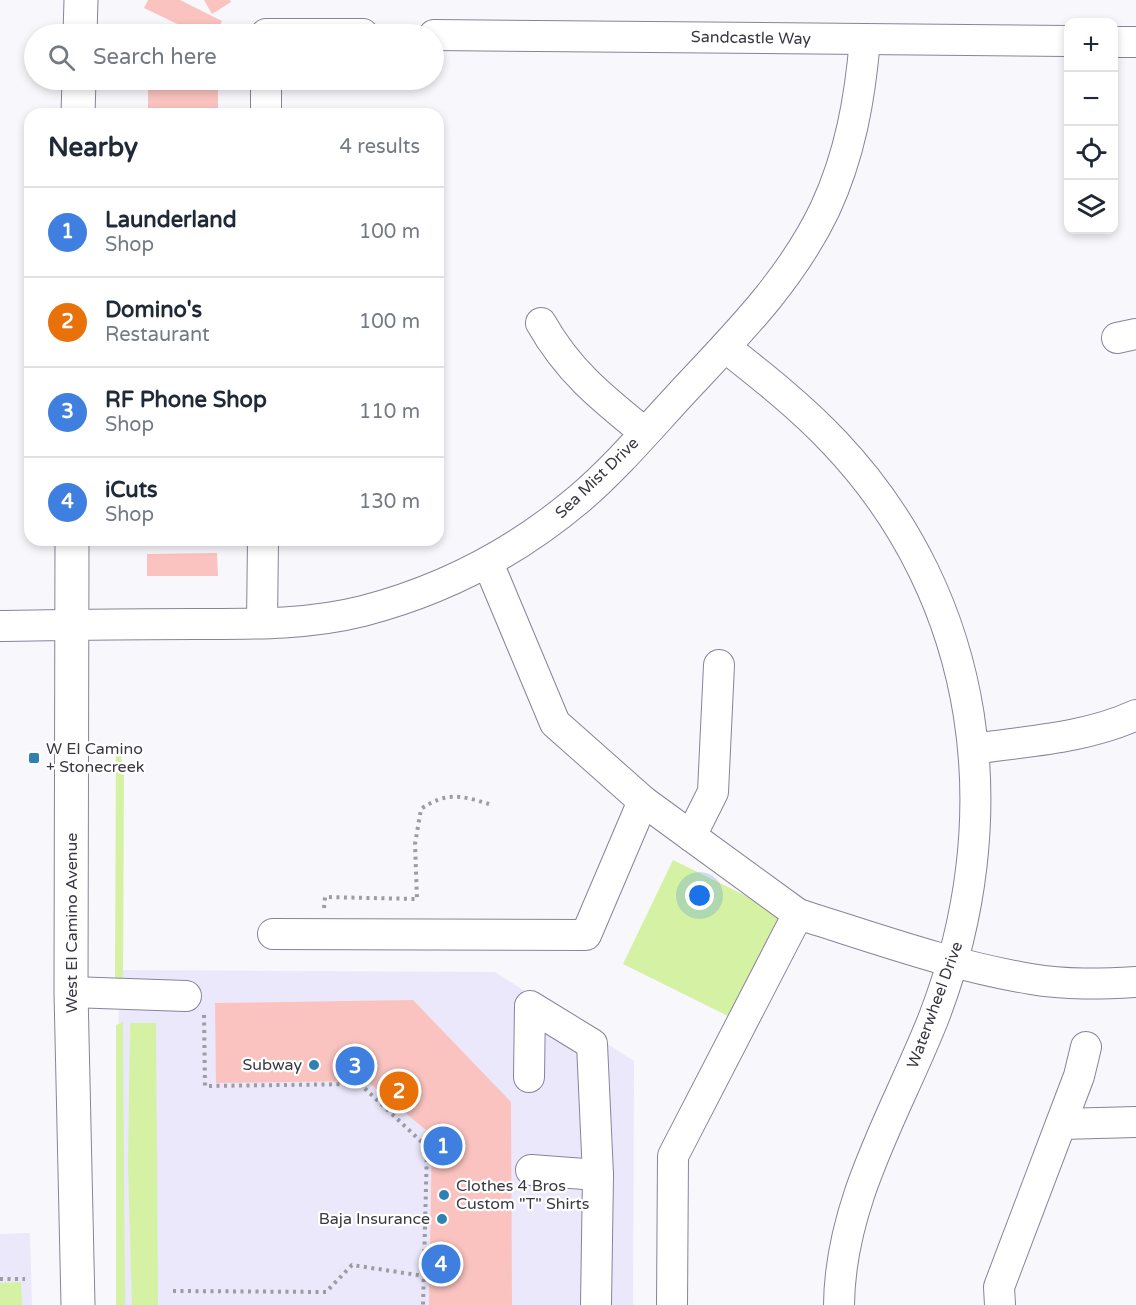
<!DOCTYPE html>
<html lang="en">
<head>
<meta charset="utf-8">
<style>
  :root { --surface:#fff; --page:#f2f2f3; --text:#1f2937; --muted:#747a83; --line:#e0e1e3; --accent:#1a73e8 }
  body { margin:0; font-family:"Varela Round",sans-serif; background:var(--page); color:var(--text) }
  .controls { position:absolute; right:18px; top:18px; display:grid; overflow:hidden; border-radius:12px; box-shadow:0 3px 9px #0003 }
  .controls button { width:54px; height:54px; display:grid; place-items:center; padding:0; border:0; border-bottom:2px solid var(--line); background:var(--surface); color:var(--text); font:30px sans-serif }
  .you { position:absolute; left:700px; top:896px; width:21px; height:21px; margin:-15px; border:4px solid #fff; border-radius:50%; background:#1a73e8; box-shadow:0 0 0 9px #1a73e833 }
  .badge { display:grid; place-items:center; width:39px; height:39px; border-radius:50%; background:var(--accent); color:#fff; font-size:20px; font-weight:700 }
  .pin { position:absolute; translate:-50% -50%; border:3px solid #fff; box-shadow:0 2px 6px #0006 }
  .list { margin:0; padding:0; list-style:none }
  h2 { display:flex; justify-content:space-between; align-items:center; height:78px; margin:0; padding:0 24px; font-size:26px }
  h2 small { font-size:20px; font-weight:400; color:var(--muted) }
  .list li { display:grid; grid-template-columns:39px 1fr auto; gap:18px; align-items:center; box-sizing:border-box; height:90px; padding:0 24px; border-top:2px solid var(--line) }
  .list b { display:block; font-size:22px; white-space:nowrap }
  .list p { margin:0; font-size:20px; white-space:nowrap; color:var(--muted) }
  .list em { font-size:20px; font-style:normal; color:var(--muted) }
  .icon { flex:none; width:33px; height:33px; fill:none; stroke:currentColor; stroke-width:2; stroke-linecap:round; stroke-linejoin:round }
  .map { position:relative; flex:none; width:1136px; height:1305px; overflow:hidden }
  .search { position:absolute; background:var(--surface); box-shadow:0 3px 9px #0003; left:24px; top:24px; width:420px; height:66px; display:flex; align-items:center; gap:15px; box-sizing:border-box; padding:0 21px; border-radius:33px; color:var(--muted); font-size:22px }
  .panel { position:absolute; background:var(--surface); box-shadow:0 3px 9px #0003; left:24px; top:108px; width:420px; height:438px; border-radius:18px }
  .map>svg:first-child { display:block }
</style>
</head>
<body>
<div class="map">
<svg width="1136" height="1305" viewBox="0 0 1136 1305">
  <rect width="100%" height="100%" fill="#f8f7fc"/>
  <g fill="#ebe8fb">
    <polygon points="119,970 495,972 634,1061 633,1305 124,1305 118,1126"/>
    <polygon points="30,1233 32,1305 0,1305 0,1234"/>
  </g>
  <g fill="#d5f1a3">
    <polygon points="116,743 124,767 123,985 115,981"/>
    <polygon points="673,860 781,913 730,1017 623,964"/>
    <polygon points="123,1022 125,1305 116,1305 116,1025"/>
    <polygon points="130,1023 156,1023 158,1305 132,1305 128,1166"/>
    <polygon points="21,1282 22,1305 0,1305 0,1283"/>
  </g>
  <g fill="#fac3bf">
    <polygon points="148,0 180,0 222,21 216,34 198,34 144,8"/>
    <polygon points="204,0 230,0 231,2 212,14"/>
    <rect x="148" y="90" width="70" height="23"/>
    <polygon points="217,553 218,576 147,576 147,554"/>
    <polygon points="413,1000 511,1102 512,1305 429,1305 432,1135 367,1081 216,1083 215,1003"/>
  </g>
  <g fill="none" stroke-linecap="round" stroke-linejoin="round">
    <defs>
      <g id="minor">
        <polyline points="266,34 363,34"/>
        <polyline points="434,35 1068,41"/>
        <polyline points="1114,42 1136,42"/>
        <polyline points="266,114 266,80"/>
        <path d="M541 323C568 371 602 398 644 432"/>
        <polyline points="1117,338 1136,334"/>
        <path d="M725 347C763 377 801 407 834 442 984 600 1010 819 934 1017 897 1111 840 1201 839 1305"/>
        <polyline points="488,563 555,723 643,801 798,914"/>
        <polyline points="262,623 263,540"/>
        <path d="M0 626C65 625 129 624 194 624 250 624 308 625 363 611 444 590 515 553 579 499 620 464 656 420 693 381 743 328 793 276 825 209 850 155 860 99 865 39"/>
        <path d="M974 749C1028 741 1086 738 1136 715"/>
        <polyline points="691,836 713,792 719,665"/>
        <polyline points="273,934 586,935 643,801"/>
        <polyline points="71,992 186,996"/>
        <polyline points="529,1077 530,1006 592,1044 598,1175 596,1305"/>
        <polyline points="1061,1124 1136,1122"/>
        <polyline points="531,1170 598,1175"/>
        <path d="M672 1305 673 1156 798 914C875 938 952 966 1031 979 1066 985 1101 984 1136 982"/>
        <polyline points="1000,1305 999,1287 1079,1076 1086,1047"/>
      </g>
      <g id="major">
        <polyline points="80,34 81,0"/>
        <polyline points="78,114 79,80"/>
        <polyline points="72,540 71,992 78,1305"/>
      </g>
    </defs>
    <use href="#minor" stroke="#878499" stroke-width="32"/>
    <use href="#major" stroke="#878499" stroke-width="35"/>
    <g stroke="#9d9ca3" stroke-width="4" stroke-dasharray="3 4.5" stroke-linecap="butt">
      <path d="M324 908 325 897 417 899 415 844 421 809C446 792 460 795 489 804"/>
      <polyline points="204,1015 205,1086 360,1084 427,1147 423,1305"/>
      <polyline points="0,1279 25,1279"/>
      <polyline points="173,1291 326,1292 352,1265 424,1276"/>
    </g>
    <use href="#minor" stroke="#fff" stroke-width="30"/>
    <use href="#major" stroke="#fff" stroke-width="33"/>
  </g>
  <g fill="#2f81b2" stroke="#fff" stroke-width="2">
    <rect x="28" y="752" width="12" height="12" rx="3"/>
    <circle cx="314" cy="1065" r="6"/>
    <circle cx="444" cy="1195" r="6"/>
    <circle cx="442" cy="1219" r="6"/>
  </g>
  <g text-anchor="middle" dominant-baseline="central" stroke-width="4.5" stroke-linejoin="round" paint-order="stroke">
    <g font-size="16" fill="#3a3841" stroke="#fff">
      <text transform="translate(751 38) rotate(1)">Sandcastle Way</text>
      <text transform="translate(597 478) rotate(-44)">Sea Mist Drive</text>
      <text transform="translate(72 923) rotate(-90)">West El Camino Avenue</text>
      <text transform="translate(935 1005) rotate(-70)">Waterwheel Drive</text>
    </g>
    <g font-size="16" fill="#3a3841" stroke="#fff" text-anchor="start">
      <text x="46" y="749">W El Camino<tspan x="46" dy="18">+ Stonecreek</tspan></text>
      <text x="302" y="1065" text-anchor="end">Subway</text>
      <text x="456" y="1186">Clothes 4 Bros<tspan x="456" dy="18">Custom "T" Shirts</tspan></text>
      <text x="430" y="1219" text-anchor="end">Baja Insurance</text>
    </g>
  </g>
</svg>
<div class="controls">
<button>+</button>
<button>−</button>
<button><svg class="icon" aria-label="locate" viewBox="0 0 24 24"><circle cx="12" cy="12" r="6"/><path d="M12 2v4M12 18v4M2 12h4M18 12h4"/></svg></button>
<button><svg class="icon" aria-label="layers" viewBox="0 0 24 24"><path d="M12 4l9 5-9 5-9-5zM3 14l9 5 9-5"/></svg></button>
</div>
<div class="you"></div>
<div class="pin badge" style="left:443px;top:1146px;background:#3f7fe0">1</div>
<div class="pin badge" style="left:399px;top:1091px;background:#e8710a">2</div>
<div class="pin badge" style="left:355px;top:1066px;background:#3f7fe0">3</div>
<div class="pin badge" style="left:441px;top:1264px;background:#3f7fe0">4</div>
<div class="search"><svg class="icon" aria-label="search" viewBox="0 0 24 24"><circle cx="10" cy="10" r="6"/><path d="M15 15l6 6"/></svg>Search here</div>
<section class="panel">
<h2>Nearby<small>4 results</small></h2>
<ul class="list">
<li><span class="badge" style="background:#3f7fe0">1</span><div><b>Launderland</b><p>Shop</p></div><em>100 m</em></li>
<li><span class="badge" style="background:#e8710a">2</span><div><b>Domino's</b><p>Restaurant</p></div><em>100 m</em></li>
<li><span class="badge" style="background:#3f7fe0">3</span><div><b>RF Phone Shop</b><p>Shop</p></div><em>110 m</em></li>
<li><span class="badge" style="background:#3f7fe0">4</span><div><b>iCuts</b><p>Shop</p></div><em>130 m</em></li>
</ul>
</section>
</div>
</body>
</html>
